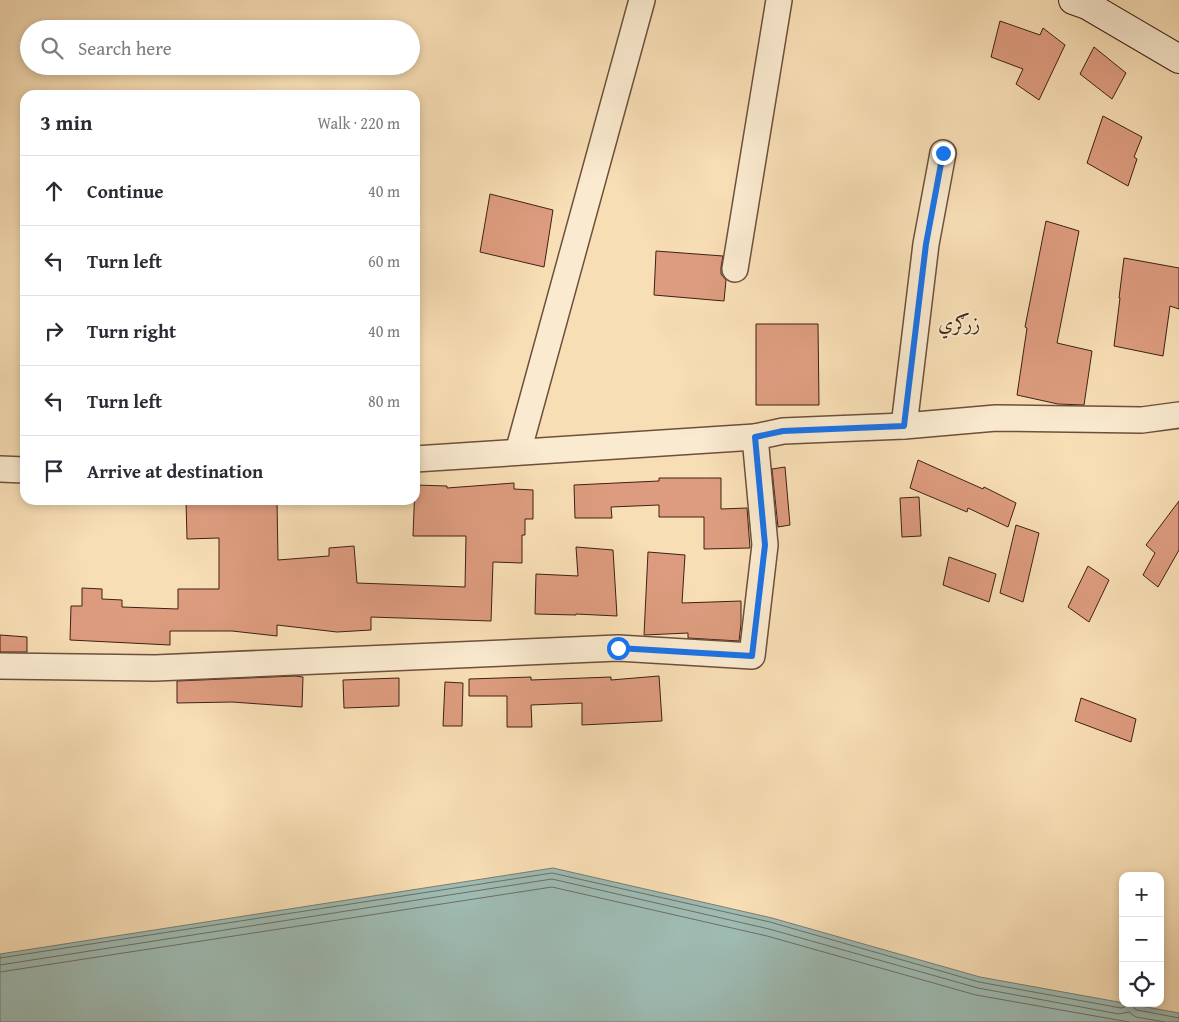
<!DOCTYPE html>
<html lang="en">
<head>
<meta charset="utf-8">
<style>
  :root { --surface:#fff; --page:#f2f2f3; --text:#2b2b33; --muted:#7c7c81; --line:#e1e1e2 }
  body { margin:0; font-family:"Gentium Book Plus",Amiri,serif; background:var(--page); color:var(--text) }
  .controls { position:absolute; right:15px; bottom:15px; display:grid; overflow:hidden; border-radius:10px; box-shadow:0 2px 8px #0003 }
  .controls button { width:45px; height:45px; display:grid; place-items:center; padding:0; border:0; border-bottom:1px solid var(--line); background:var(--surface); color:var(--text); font:25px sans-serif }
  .stop { position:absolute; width:15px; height:15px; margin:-11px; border:4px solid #1a73e8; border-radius:50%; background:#fff }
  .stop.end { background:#1a73e8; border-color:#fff; box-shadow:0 1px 5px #0008 }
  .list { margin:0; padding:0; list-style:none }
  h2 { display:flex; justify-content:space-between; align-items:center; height:65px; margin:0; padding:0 20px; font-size:21px }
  h2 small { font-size:16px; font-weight:400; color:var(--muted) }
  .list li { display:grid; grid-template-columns:32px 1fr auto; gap:15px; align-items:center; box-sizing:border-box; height:70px; padding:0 20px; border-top:1px solid var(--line) }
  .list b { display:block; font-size:19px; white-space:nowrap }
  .list em { font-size:16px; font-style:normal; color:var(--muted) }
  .icon { flex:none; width:28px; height:28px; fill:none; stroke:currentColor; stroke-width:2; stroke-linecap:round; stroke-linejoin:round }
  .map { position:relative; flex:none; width:1179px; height:1022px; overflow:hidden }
  .search { position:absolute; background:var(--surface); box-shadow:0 2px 8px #0003; left:20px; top:20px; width:400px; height:55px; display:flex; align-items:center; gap:12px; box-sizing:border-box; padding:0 18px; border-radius:28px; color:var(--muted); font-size:19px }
  .panel { position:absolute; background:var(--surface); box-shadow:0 2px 8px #0003; left:20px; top:90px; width:400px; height:415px; border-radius:15px }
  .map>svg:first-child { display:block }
</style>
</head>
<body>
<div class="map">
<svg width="1179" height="1022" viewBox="0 0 1179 1022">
  <rect width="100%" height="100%" fill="#f8deb5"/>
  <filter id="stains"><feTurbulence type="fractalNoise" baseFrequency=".004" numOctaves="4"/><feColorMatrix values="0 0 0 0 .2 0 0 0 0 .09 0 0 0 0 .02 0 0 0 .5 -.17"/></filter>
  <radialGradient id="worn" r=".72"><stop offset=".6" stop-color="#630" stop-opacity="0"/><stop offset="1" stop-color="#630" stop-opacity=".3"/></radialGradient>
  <polygon fill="#9ebbb3" stroke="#787d73" points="553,868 772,918 980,977 1179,1013 1179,1022 0,1022 0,954"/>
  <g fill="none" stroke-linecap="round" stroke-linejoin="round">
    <g stroke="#6e6e63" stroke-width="1">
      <polyline points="0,958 552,873 770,922 979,982 1121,1008 1125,1007 1127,1003"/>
      <polyline points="0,965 552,879 769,929 978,988 1119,1014 1129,1012 1136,1017 1165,1022"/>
      <polyline points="0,972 552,887 767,936 976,995 1129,1022"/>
      <polyline points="1133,1003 1134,1008 1137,1010 1179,1018"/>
    </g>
  </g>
  <g fill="#dd9c7f" stroke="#3f2013">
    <polygon points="1000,21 1040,35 1043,28 1065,45 1039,100 1016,84 1023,69 991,57"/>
    <polygon points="1094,47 1126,73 1112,99 1080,74"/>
    <polygon points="1103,116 1142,137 1134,157 1137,159 1128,186 1087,163"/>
    <polygon points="490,194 553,210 544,267 480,252"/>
    <polygon points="1046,221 1079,231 1057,343 1092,351 1084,405 1058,404 1017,395 1027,328 1025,327"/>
    <polygon points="656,251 723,256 721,267 721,274 726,280 724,301 654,295"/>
    <polygon points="1124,258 1179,268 1179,309 1170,306 1163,356 1114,346 1120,298 1119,298"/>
    <polygon points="756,324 818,324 819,405 756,405"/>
    <polygon points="918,460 983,489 984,487 1016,503 1008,527 968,508 967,512 910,488"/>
    <polygon points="785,467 790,525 778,527 772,469"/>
    <polygon points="659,478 721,478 721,509 747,508 750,548 704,549 704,517 659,517 659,505 611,507 612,518 575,518 574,485 659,481"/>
    <polygon points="514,483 514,489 533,490 533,519 525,519 525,535 522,535 522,563 493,562 491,621 371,617 371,630 337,632 277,625 277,636 232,631 170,631 170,645 70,640 71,606 82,606 82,588 102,589 102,599 122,600 122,607 178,609 178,589 219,589 219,538 187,539 186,500 277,500 278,560 329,556 329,548 354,546 357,583 465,587 466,536 413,536 415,485 447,486 447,488"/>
    <polygon points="919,497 921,536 902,537 900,498"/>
    <polygon points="1179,501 1179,550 1158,587 1143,575 1155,553 1146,545"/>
    <polygon points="1016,525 1039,533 1023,602 1000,593"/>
    <polygon points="576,547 613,550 617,616 576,614 576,615 535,614 536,574 578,576"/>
    <polygon points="648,552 685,555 682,603 741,601 741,624 739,641 688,638 688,633 644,635"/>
    <polygon points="949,557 996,574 989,602 943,585"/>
    <polygon points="1088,566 1109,580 1089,622 1068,607"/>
    <polygon points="0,635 27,637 27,652 0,652"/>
    <polygon points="295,676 303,677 302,707 232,702 177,703 177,681"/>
    <polygon points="659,676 662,721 582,725 582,703 531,705 532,727 507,727 507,696 469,696 469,679 531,677 531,680 611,677 611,680"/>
    <polygon points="399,678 399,706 344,708 343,680"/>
    <polygon points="445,682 463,683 462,726 443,726"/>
    <polygon points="1081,698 1136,719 1131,742 1075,721"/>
  </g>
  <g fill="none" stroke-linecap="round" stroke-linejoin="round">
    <defs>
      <g id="street">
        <polyline points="735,269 779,0"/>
        <polyline points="904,426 926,244 943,153"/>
        <polyline points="518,452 642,0"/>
        <polyline points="415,459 755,437 783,431 904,426 996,418 1142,420 1179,415"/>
        <polyline points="0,469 25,470"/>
        <polyline points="0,666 155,668 618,648 752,656 765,545 755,437"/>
      </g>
      <polyline id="secondary" points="1073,0 1087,5 1179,59"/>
    </defs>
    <use href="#street" stroke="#6d503c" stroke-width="28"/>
    <use href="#secondary" stroke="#3f2013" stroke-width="30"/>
    <use href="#street" stroke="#faeacf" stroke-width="25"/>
    <use href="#secondary" stroke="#faeacf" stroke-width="28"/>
  </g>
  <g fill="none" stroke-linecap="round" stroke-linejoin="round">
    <polyline stroke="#1a73e8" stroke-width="6" points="618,648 752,656 765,545 755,437 783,431 904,426 926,244 943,153"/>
  </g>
  <g text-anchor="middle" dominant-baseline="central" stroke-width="4" stroke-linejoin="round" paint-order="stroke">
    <g font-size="20" fill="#3f2013" stroke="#faeacf">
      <text x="959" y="322">زرګري</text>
    </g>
  </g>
  <rect width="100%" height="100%" filter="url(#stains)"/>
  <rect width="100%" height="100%" fill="url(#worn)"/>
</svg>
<div class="controls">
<button>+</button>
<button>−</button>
<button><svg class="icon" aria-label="locate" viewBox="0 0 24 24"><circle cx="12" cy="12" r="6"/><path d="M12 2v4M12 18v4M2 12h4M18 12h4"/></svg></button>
</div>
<div class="stop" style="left:618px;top:648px"></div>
<div class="stop end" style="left:943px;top:153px"></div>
<div class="search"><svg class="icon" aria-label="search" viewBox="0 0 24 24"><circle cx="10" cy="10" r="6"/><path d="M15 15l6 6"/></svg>Search here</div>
<section class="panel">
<h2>3 min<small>Walk · 220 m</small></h2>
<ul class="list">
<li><svg class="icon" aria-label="ahead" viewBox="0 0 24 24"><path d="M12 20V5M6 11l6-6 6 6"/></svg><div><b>Continue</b></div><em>40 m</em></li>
<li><svg class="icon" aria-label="left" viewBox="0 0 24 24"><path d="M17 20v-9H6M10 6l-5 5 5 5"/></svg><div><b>Turn left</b></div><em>60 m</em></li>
<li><svg class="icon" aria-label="right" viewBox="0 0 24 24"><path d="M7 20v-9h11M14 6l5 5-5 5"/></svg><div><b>Turn right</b></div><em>40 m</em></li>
<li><svg class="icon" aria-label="left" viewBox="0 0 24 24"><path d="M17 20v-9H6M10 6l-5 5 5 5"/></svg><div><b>Turn left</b></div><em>80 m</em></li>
<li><svg class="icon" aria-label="arrive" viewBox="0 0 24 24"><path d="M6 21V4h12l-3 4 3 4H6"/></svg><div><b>Arrive at destination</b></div></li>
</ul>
</section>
</div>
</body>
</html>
